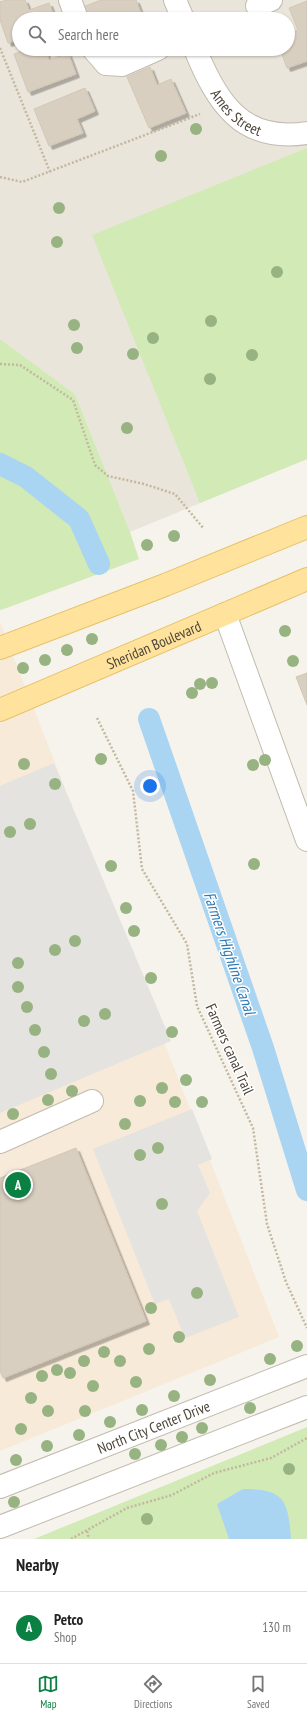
<!DOCTYPE html>
<html lang="en">
<head>
<meta charset="utf-8">
<style>
  :root { --surface:#fff; --page:#f6f6f6; --text:#222; --muted:#767676; --line:#e0e0e0; --accent:#0b8043 }
  body { margin:0; font-family:"PT Sans Narrow",sans-serif; background:var(--page); color:var(--text) }
  .you { position:absolute; left:150px; top:786px; width:14px; height:14px; margin:-10px; border:3px solid #fff; border-radius:50%; background:#1a73e8; box-shadow:0 0 0 6px #1a73e833 }
  .badge { display:grid; place-items:center; width:26px; height:26px; border-radius:50%; background:var(--accent); color:#fff; font-size:13px; font-weight:700 }
  .pin { position:absolute; translate:-50% -50%; border:2px solid #fff; box-shadow:0 1px 4px #0006 }
  .list { margin:0; padding:0; list-style:none }
  h2 { display:flex; justify-content:space-between; align-items:center; height:52px; margin:0; padding:0 16px; font-size:17px }
  h2 small { font-size:13px; font-weight:400; color:var(--muted) }
  .list li { display:grid; grid-template-columns:26px 1fr auto; gap:12px; align-items:center; box-sizing:border-box; height:72px; padding:0 16px; border-top:1px solid var(--line) }
  .list b { display:block; font-size:15px; white-space:nowrap }
  .list p { margin:0; font-size:13px; white-space:nowrap; color:var(--muted) }
  .list em { font-size:13px; font-style:normal; color:var(--muted) }
  .icon { flex:none; width:22px; height:22px; fill:none; stroke:currentColor; stroke-width:2; stroke-linecap:round; stroke-linejoin:round }
  .map { position:relative; flex:none; width:307px; height:1539px; overflow:hidden }
  .search { position:absolute; background:var(--surface); box-shadow:0 1px 3px #0004; left:12px; right:12px; top:12px; height:44px; display:flex; align-items:center; gap:10px; box-sizing:border-box; padding:0 14px; border-radius:22px; color:var(--muted); font-size:15px }
  .sheet { height:124px; background:var(--surface) }
  nav { display:flex; justify-content:space-around; align-items:center; box-sizing:border-box; height:56px; border-top:1px solid var(--line); background:var(--surface); font-size:11px; color:var(--muted) }
  nav a { display:grid; justify-items:center; gap:2px }
  nav .on { color:var(--accent) }
  .map>svg:first-child { display:block }
</style>
</head>
<body>
<div class="map">
<svg width="307" height="1539" viewBox="0 0 307 1539">
  <defs>
    <filter id="shadow"><feDropShadow dx="3.5" dy="3.5" stdDeviation="0" flood-color="#0004"/></filter>
  </defs>
  <rect width="100%" height="100%" fill="#f6f3ec"/>
  <path fill="#eae5da" fill-rule="evenodd" d="M0 0H307V459L130 532 75 394 0 339ZM19 19H288V49H19Z"/>
  <polygon fill="#f7ead8" points="0,622 279,1337 0,1451"/>
  <g fill="#d2eab5">
    <polygon points="307,148 307,459 200,503 92,235"/>
    <polygon points="0,339 75,394 130,532 139,559 1,610 0,609"/>
    <polygon points="307,1427 307,1539 34,1539"/>
  </g>
  <g fill="#e5e3e0">
    <polygon points="54,763 171,1041 0,1113 0,786"/>
    <polygon points="192,1109 212,1159 198,1165 210,1193 197,1211 239,1317 185,1338 169,1299 155,1304 93,1149"/>
  </g>
  <path fill="#a9d4f2" d="M243 1489C284 1489 288 1500 291 1539H229L217 1504Z"/>
  <g fill="none" stroke-linecap="round" stroke-linejoin="round">
    <g stroke="#a9d4f2" stroke-width="22">
      <polyline points="0,464 26,477 79,519 99,564"/>
      <polyline points="149,719 263,1048 307,1190"/>
    </g>
  </g>
  <g fill="#d8cfc1" stroke="#d3c7b4" filter="url(#shadow)">
    <polygon points="7,0 25,0 29,10 49,3 55,19 19,19 19,39 8,43 0,20 0,2"/>
    <polygon points="101,0 136,0 143,19 88,19 83,7"/>
    <polygon points="307,1 307,61 287,68 280,49 288,49 288,34 298,30 289,8"/>
    <polygon points="28,49 45,49 49,60 68,53 76,74 28,92 14,54"/>
    <polygon points="150,67 157,85 171,79 186,113 149,128 127,77"/>
    <polygon points="85,88 95,111 77,119 83,133 49,146 34,109"/>
    <polygon points="307,673 307,705 296,677"/>
    <polygon points="76,1148 146,1321 3,1378 0,1371 0,1178"/>
  </g>
  <g fill="none" stroke-linecap="round" stroke-linejoin="round">
    <defs>
      <g id="minor">
        <polyline points="70,0 77,19"/>
        <polyline points="175,0 183,19"/>
        <polyline points="257,6 271,0"/>
        <polyline points="93,49 106,64 122,65 158,49"/>
        <path id="s1" d="M195 49C217 103 242 143 307 133"/>
        <polyline points="225,614 307,840"/>
        <polyline points="0,1142 92,1101"/>
        <path id="s2" d="M0 1487 307 1366"/>
        <polyline points="0,1527 307,1407"/>
      </g>
      <g id="major">
        <polyline points="0,648 165,585 307,527"/>
        <path id="s3" d="M0 710 307 579"/>
      </g>
    </defs>
    <use href="#minor" stroke="#c2bbae" stroke-width="24"/>
    <use href="#major" stroke="#e6c16a" stroke-width="24"/>
    <g stroke="#c4b79f" stroke-width="2.5" stroke-dasharray="2 2" stroke-linecap="butt">
      <polyline points="0,48 50,172"/>
      <polyline points="0,177 22,182 200,114"/>
      <polyline points="0,364 20,365 73,400 95,465 108,476 144,484 175,494 204,529"/>
      <polyline points="97,718 133,791 142,869 187,944 197,1006 253,1128 267,1224 286,1282 307,1328"/>
      <polyline points="87,1531 89,1539"/>
      <polyline points="71,1539 127,1508 172,1495 214,1473 271,1458 307,1438"/>
    </g>
    <use href="#minor" stroke="#fff" stroke-width="22"/>
    <use href="#major" stroke="#ffe39c" stroke-width="22"/>
  </g>
  <g fill="#97b381">
    <circle cx="196" cy="129" r="6"/>
    <circle cx="161" cy="156" r="6"/>
    <circle cx="59" cy="208" r="6"/>
    <circle cx="57" cy="242" r="6"/>
    <circle cx="277" cy="272" r="6"/>
    <circle cx="211" cy="321" r="6"/>
    <circle cx="74" cy="325" r="6"/>
    <circle cx="153" cy="338" r="6"/>
    <circle cx="77" cy="348" r="6"/>
    <circle cx="133" cy="354" r="6"/>
    <circle cx="252" cy="355" r="6"/>
    <circle cx="210" cy="379" r="6"/>
    <circle cx="127" cy="428" r="6"/>
    <circle cx="174" cy="536" r="6"/>
    <circle cx="147" cy="545" r="6"/>
    <circle cx="285" cy="631" r="6"/>
    <circle cx="92" cy="639" r="6"/>
    <circle cx="67" cy="650" r="6"/>
    <circle cx="45" cy="660" r="6"/>
    <circle cx="293" cy="661" r="6"/>
    <circle cx="23" cy="668" r="6"/>
    <circle cx="212" cy="683" r="6"/>
    <circle cx="200" cy="684" r="6"/>
    <circle cx="192" cy="693" r="6"/>
    <circle cx="101" cy="759" r="6"/>
    <circle cx="265" cy="760" r="6"/>
    <circle cx="24" cy="764" r="6"/>
    <circle cx="253" cy="765" r="6"/>
    <circle cx="55" cy="784" r="6"/>
    <circle cx="30" cy="824" r="6"/>
    <circle cx="10" cy="832" r="6"/>
    <circle cx="254" cy="864" r="6"/>
    <circle cx="111" cy="866" r="6"/>
    <circle cx="126" cy="908" r="6"/>
    <circle cx="134" cy="931" r="6"/>
    <circle cx="75" cy="941" r="6"/>
    <circle cx="55" cy="950" r="6"/>
    <circle cx="18" cy="963" r="6"/>
    <circle cx="151" cy="978" r="6"/>
    <circle cx="18" cy="987" r="6"/>
    <circle cx="27" cy="1007" r="6"/>
    <circle cx="105" cy="1014" r="6"/>
    <circle cx="84" cy="1021" r="6"/>
    <circle cx="35" cy="1030" r="6"/>
    <circle cx="172" cy="1032" r="6"/>
    <circle cx="44" cy="1052" r="6"/>
    <circle cx="51" cy="1074" r="6"/>
    <circle cx="186" cy="1080" r="6"/>
    <circle cx="162" cy="1088" r="6"/>
    <circle cx="72" cy="1091" r="6"/>
    <circle cx="48" cy="1100" r="6"/>
    <circle cx="140" cy="1101" r="6"/>
    <circle cx="175" cy="1102" r="6"/>
    <circle cx="202" cy="1102" r="6"/>
    <circle cx="13" cy="1114" r="6"/>
    <circle cx="125" cy="1124" r="6"/>
    <circle cx="158" cy="1148" r="6"/>
    <circle cx="140" cy="1155" r="6"/>
    <circle cx="162" cy="1204" r="6"/>
    <circle cx="197" cy="1293" r="6"/>
    <circle cx="151" cy="1308" r="6"/>
    <circle cx="179" cy="1337" r="6"/>
    <circle cx="297" cy="1346" r="6"/>
    <circle cx="149" cy="1349" r="6"/>
    <circle cx="104" cy="1352" r="6"/>
    <circle cx="270" cy="1359" r="6"/>
    <circle cx="84" cy="1361" r="6"/>
    <circle cx="120" cy="1361" r="6"/>
    <circle cx="57" cy="1370" r="6"/>
    <circle cx="70" cy="1373" r="6"/>
    <circle cx="42" cy="1376" r="6"/>
    <circle cx="210" cy="1380" r="6"/>
    <circle cx="136" cy="1382" r="6"/>
    <circle cx="93" cy="1386" r="6"/>
    <circle cx="174" cy="1396" r="6"/>
    <circle cx="31" cy="1398" r="6"/>
    <circle cx="250" cy="1408" r="6"/>
    <circle cx="142" cy="1410" r="6"/>
    <circle cx="48" cy="1411" r="6"/>
    <circle cx="85" cy="1411" r="6"/>
    <circle cx="110" cy="1422" r="6"/>
    <circle cx="202" cy="1428" r="6"/>
    <circle cx="21" cy="1429" r="6"/>
    <circle cx="79" cy="1435" r="6"/>
    <circle cx="182" cy="1437" r="6"/>
    <circle cx="161" cy="1445" r="6"/>
    <circle cx="47" cy="1446" r="6"/>
    <circle cx="135" cy="1454" r="6"/>
    <circle cx="16" cy="1460" r="6"/>
    <circle cx="289" cy="1469" r="6"/>
    <circle cx="14" cy="1502" r="6"/>
    <circle cx="147" cy="1519" r="6"/>
  </g>
  <g text-anchor="middle" dominant-baseline="central" stroke-width="3" stroke-linejoin="round" paint-order="stroke">
    <g font-size="15" fill="#4b4439" stroke="#fff">
      <text stroke="none"><textPath href="#s1" startOffset="77">Ames Street</textPath></text>
      <text stroke="none"><textPath href="#s3" startOffset="167">Sheridan Boulevard</textPath></text>
      <text transform="translate(230 1049) rotate(66)">Farmers canal Trail</text>
      <text stroke="none"><textPath href="#s2" startOffset="165">North City Center Drive</textPath></text>
    </g>
    <g font-size="16" font-style="italic" fill="#2e7ab2" stroke="#fff">
      <text transform="translate(230 953) rotate(71)">Farmers Highline Canal</text>
    </g>
  </g>
</svg>
<div class="you"></div>
<div class="pin badge" style="left:18px;top:1185px">A</div>
<div class="search"><svg class="icon" aria-label="search" viewBox="0 0 24 24"><circle cx="10" cy="10" r="6"/><path d="M15 15l6 6"/></svg>Search here</div>
</div>
<section class="sheet">
<h2>Nearby<small></small></h2>
<ul class="list">
<li><span class="badge">A</span><div><b>Petco</b><p>Shop</p></div><em>130 m</em></li>
</ul>
</section>
<nav>
<a class="on"><svg class="icon" aria-label="map" viewBox="0 0 24 24"><path d="M3 6l6-2 6 2 6-2v14l-6 2-6-2-6 2zM9 4v14M15 6v14"/></svg>Map</a>
<a><svg class="icon" aria-label="directions" viewBox="0 0 24 24"><path d="M12 3l9 9-9 9-9-9zM9 14v-3h6M13 9l2 2-2 2"/></svg>Directions</a>
<a><svg class="icon" aria-label="saved" viewBox="0 0 24 24"><path d="M7 4h10v16l-5-4-5 4z"/></svg>Saved</a>
</nav>
</body>
</html>
